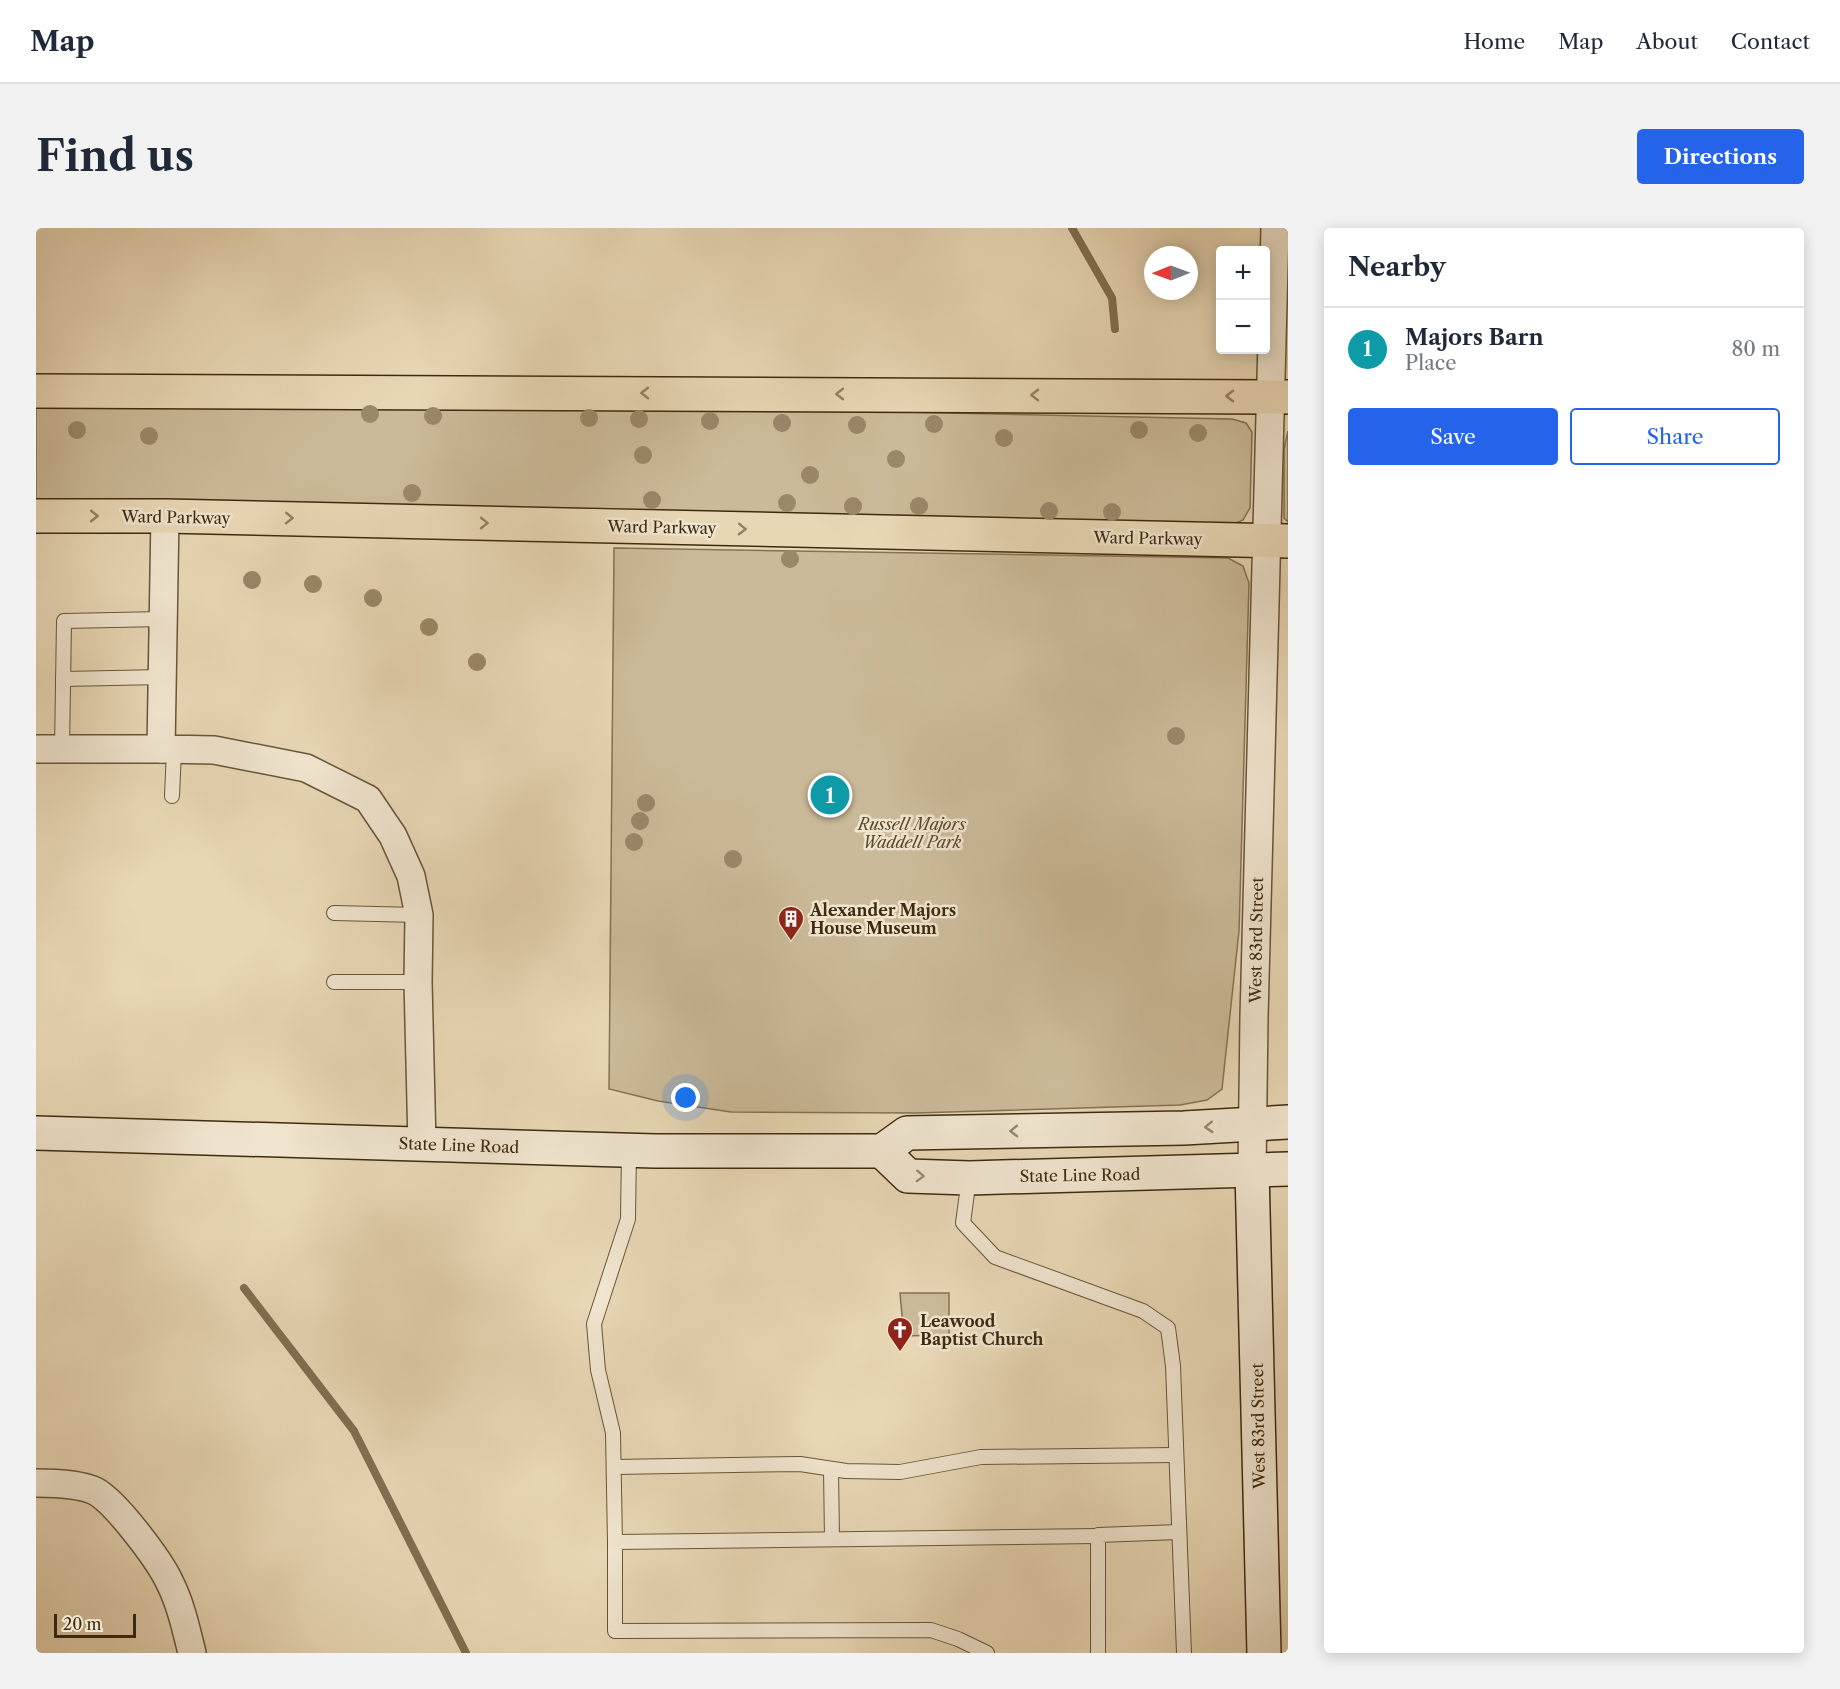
<!DOCTYPE html>
<html lang="en">
<head>
<meta charset="utf-8">
<style>
  :root { --surface:#fff; --page:#f2f2f3; --text:#1f2937; --muted:#747a83; --line:#e0e1e3; --accent:#2563eb }
  body { margin:0; font-family:"Libre Caslon Text",serif; background:var(--page); color:var(--text) }
  .controls { position:absolute; right:18px; top:18px; display:grid; overflow:hidden; border-radius:6px; box-shadow:0 3px 15px #0003 }
  .controls button { width:54px; height:54px; display:grid; place-items:center; padding:0; border:0; border-bottom:2px solid var(--line); background:var(--surface); color:var(--text); font:30px sans-serif }
  .compass { position:absolute; left:1108px; top:18px; width:54px; height:54px; border-radius:50%; background:var(--surface); box-shadow:0 3px 15px #0003; rotate:269deg }
  .scale { position:absolute; left:18px; bottom:15px; width:82px; box-sizing:border-box; padding-left:6px; border:3px solid #3e2b0f; border-top:0; font-size:16px; line-height:21px; white-space:nowrap; color:#3e2b0f; -webkit-text-stroke:4px #f0e5cf; paint-order:stroke }
  .you { position:absolute; left:650px; top:870px; width:21px; height:21px; margin:-15px; border:4px solid #fff; border-radius:50%; background:#1a73e8; box-shadow:0 0 0 9px #1a73e833 }
  .badge { display:grid; place-items:center; width:39px; height:39px; border-radius:50%; background:var(--accent); color:#fff; font-size:20px; font-weight:700 }
  .pin { position:absolute; translate:-50% -50%; border:3px solid #fff; box-shadow:0 2px 6px #0006 }
  .list { margin:0; padding:0; list-style:none }
  h2 { display:flex; justify-content:space-between; align-items:center; height:78px; margin:0; padding:0 24px; font-size:26px }
  h2 small { font-size:20px; font-weight:400; color:var(--muted) }
  .list li { display:grid; grid-template-columns:39px 1fr auto; gap:18px; align-items:center; box-sizing:border-box; height:84px; padding:0 24px; border-top:2px solid var(--line) }
  .list b { display:block; font-size:22px; white-space:nowrap }
  .list p { margin:0; font-size:20px; white-space:nowrap; color:var(--muted) }
  .list em { font-size:20px; font-style:normal; color:var(--muted) }
  .actions { display:flex; gap:12px; padding:18px 24px }
  .actions a { flex:1; padding:14px 0; border:2px solid var(--accent); border-radius:6px; text-align:center; font-size:21px; color:var(--accent) }
  .actions .main { background:var(--accent); color:#fff }
  .map { position:relative; flex:none; width:1252px; height:1425px; overflow:hidden; border-radius:6px }
  header { display:flex; align-items:center; gap:36px; box-sizing:border-box; height:84px; padding:0 30px; background:var(--surface); border-bottom:2px solid var(--line) }
  header strong { font-size:28px }
  nav { display:flex; gap:33px; margin-inline-start:auto; font-size:21px }
  .intro { display:flex; align-items:center; justify-content:space-between; box-sizing:border-box; height:144px; padding:0 36px }
  h1 { margin:0; font-size:42px }
  .button { padding:15px 27px; border-radius:6px; background:var(--accent); color:#fff; font-size:21px; font-weight:700 }
  main { display:flex; gap:36px; padding:0 36px }
  aside { flex:1; background:var(--surface); border-radius:6px; box-shadow:0 3px 15px #0003 }
  .map>svg:first-child { display:block }
</style>
</head>
<body>
<header>
<strong>Map</strong>
<nav><a>Home</a><a>Map</a><a>About</a><a>Contact</a></nav>
</header>
<div class="intro"><h1>Find us</h1><a class="button">Directions</a></div>
<main>
<div class="map">
<svg width="1252" height="1425" viewBox="0 0 1252 1425">
  <rect width="100%" height="100%" fill="#e8d7b5"/>
  <filter id="stains"><feTurbulence type="fractalNoise" baseFrequency=".00333" numOctaves="4"/><feColorMatrix values="0 0 0 0 .2 0 0 0 0 .09 0 0 0 0 .02 0 0 0 .5 -.17"/></filter>
  <radialGradient id="worn" r=".72"><stop offset=".6" stop-color="#630" stop-opacity="0"/><stop offset="1" stop-color="#630" stop-opacity=".3"/></radialGradient>
  <g fill="#cbba99" stroke="#847254" stroke-width="1.5">
    <polygon points="584,178 1196,191 1210,195 1216,204 1214,280 1207,292 1195,297 0,275 0,179"/>
    <polygon points="1252,203 1252,294 1248,290 1248,221"/>
    <polygon points="578,320 1192,330 1207,338 1213,355 1203,703 1186,861 1171,872 1144,877 880,885 695,884 622,873 573,861"/>
    <polygon points="864,1065 913,1065 913,1107 865,1108 864,1102 867,1098"/>
  </g>
  <g fill="none" stroke-linecap="round" stroke-linejoin="round">
    <g stroke="#816f51" stroke-width="8">
      <polyline points="1036,0 1076,70 1079,101"/>
      <polyline points="208,1060 318,1203 430,1425"/>
    </g>
    <defs>
      <g id="lane">
        <polyline points="27,451 126,449"/>
        <polyline points="26,521 28,393 127,391"/>
        <polyline points="136,568 138,522"/>
        <polyline points="298,685 383,687"/>
        <polyline points="298,754 382,754"/>
        <polyline points="933,950 927,995 959,1029 1107,1083 1132,1100 1137,1138 1148,1425"/>
        <polyline points="578,1239 764,1236 810,1243 864,1244 945,1229 1140,1227"/>
        <polyline points="795,1241 796,1311"/>
        <polyline points="579,1314 577,1205 562,1142 558,1096 592,991 593,922"/>
        <polyline points="951,1425 922,1411 895,1402 579,1403 579,1314 1062,1308"/>
        <polyline points="1062,1425 1062,1307 1143,1304"/>
      </g>
      <g id="street">
        <polyline points="129,288 125,521 178,522 270,540 332,571 357,608 375,648 383,687 382,754 386,916"/>
        <polyline points="0,521 125,521"/>
        <polyline points="1216,943 1218,789 1239,0"/>
        <path d="M0 1255C16 1255 44 1256 59 1263 80 1274 124 1333 134 1355 145 1377 150 1401 156 1425"/>
      </g>
      <g id="secondary">
        <polyline points="0,905 619,923 846,923 871,905 1148,900 1252,894"/>
        <polyline points="846,923 872,948 933,950 1252,941"/>
        <polyline points="1216,943 1228,1425"/>
      </g>
      <g id="primary">
        <polyline points="0,163 1252,169"/>
        <polyline points="0,288 129,288 1252,313"/>
      </g>
    </defs>
    <use href="#lane" stroke="#685638" stroke-width="16"/>
    <use href="#street" stroke="#685638" stroke-width="30"/>
    <use href="#secondary" stroke="#3e2b0f" stroke-width="36"/>
    <use href="#primary" stroke="#3e2b0f" stroke-width="36"/>
    <use href="#lane" stroke="#f0e5cf" stroke-width="14"/>
    <use href="#street" stroke="#f0e5cf" stroke-width="27"/>
    <use href="#secondary" stroke="#f0e5cf" stroke-width="33"/>
    <use href="#primary" stroke="#e8d7b5" stroke-width="33"/>
  </g>
  <g fill="#9a8869">
    <circle cx="334" cy="186" r="9"/>
    <circle cx="397" cy="188" r="9"/>
    <circle cx="553" cy="190" r="9"/>
    <circle cx="603" cy="191" r="9"/>
    <circle cx="674" cy="193" r="9"/>
    <circle cx="746" cy="195" r="9"/>
    <circle cx="898" cy="196" r="9"/>
    <circle cx="821" cy="197" r="9"/>
    <circle cx="41" cy="202" r="9"/>
    <circle cx="1103" cy="202" r="9"/>
    <circle cx="1162" cy="205" r="9"/>
    <circle cx="113" cy="208" r="9"/>
    <circle cx="968" cy="210" r="9"/>
    <circle cx="607" cy="227" r="9"/>
    <circle cx="860" cy="231" r="9"/>
    <circle cx="774" cy="247" r="9"/>
    <circle cx="376" cy="265" r="9"/>
    <circle cx="616" cy="272" r="9"/>
    <circle cx="751" cy="275" r="9"/>
    <circle cx="817" cy="278" r="9"/>
    <circle cx="883" cy="278" r="9"/>
    <circle cx="1013" cy="283" r="9"/>
    <circle cx="1076" cy="284" r="9"/>
    <circle cx="754" cy="331" r="9"/>
    <circle cx="216" cy="352" r="9"/>
    <circle cx="277" cy="356" r="9"/>
    <circle cx="337" cy="370" r="9"/>
    <circle cx="393" cy="399" r="9"/>
    <circle cx="441" cy="434" r="9"/>
    <circle cx="1140" cy="508" r="9"/>
    <circle cx="610" cy="575" r="9"/>
    <circle cx="604" cy="593" r="9"/>
    <circle cx="598" cy="614" r="9"/>
    <circle cx="697" cy="631" r="9"/>
  </g>
  <defs><path id="oneway-chevron" d="M-2-3.5L2.5 0L-2 3.5" fill="none" stroke-width="1.6" stroke-linecap="round" stroke-linejoin="round" transform="scale(1.5)"/></defs>
  <g stroke="#938162">
    <use href="#oneway-chevron" transform="translate(609 165) rotate(-180)"/>
    <use href="#oneway-chevron" transform="translate(804 166) rotate(-180)"/>
    <use href="#oneway-chevron" transform="translate(999 167) rotate(-180)"/>
    <use href="#oneway-chevron" transform="translate(1194 168) rotate(-180)"/>
    <use href="#oneway-chevron" transform="translate(58 288)"/>
    <use href="#oneway-chevron" transform="translate(253 290) rotate(1)"/>
    <use href="#oneway-chevron" transform="translate(448 295) rotate(1)"/>
    <use href="#oneway-chevron" transform="translate(706 301) rotate(1)"/>
  </g>
  <g stroke="#97886f">
    <use href="#oneway-chevron" transform="translate(1173 899) rotate(177)"/>
    <use href="#oneway-chevron" transform="translate(978 903) rotate(179)"/>
    <use href="#oneway-chevron" transform="translate(884 948) rotate(2)"/>
  </g>
  <defs>
    <symbol id="building-pin" viewBox="-11 -11 22 30"><path d="M0 17L-7.5 6A9.5 9.5 0 1 1 7.5 6Z" fill="#8f2418" stroke="#f0e5cf"/><path d="M-4-6H4V6H1V3H-1V6H-4ZM-2.5-4.3h1.7v1.8h-1.7ZM.8-4.3h1.7v1.8H.8ZM-2.5-1h1.7V.8h-1.7ZM.8-1h1.7V.8H.8Z" fill="#fff"/></symbol>
    <symbol id="church-pin" viewBox="-11 -11 22 30"><path d="M0 17L-7.5 6A9.5 9.5 0 1 1 7.5 6Z" fill="#8f2418" stroke="#f0e5cf"/><path d="M-1.2-6h2.4v3.5h3.3v2.4h-3.3V6h-2.4V-.1h-3.3v-2.4h3.3Z" fill="#fff"/></symbol>
  </defs>
  <g fill-rule="evenodd">
    <use href="#building-pin" x="740" y="676" width="30" height="40"/>
    <use href="#church-pin" x="849" y="1087" width="30" height="40"/>
  </g>
  <g text-anchor="middle" dominant-baseline="central" stroke-width="5" stroke-linejoin="round" paint-order="stroke">
    <g font-size="16" fill="#3e2b0f" stroke="#f0e5cf">
      <text transform="translate(140 289) rotate(1)">Ward Parkway</text>
      <text transform="translate(626 299) rotate(1)">Ward Parkway</text>
      <text transform="translate(1112 310) rotate(1)">Ward Parkway</text>
      <text transform="translate(1220 712) rotate(-89)">West 83rd Street</text>
      <text transform="translate(423 917) rotate(2)">State Line Road</text>
      <text transform="translate(1044 947) rotate(-1)">State Line Road</text>
      <text transform="translate(1222 1198) rotate(-91)">West 83rd Street</text>
    </g>
    <g font-size="16" font-style="italic" fill="#5a482b" stroke="#f0e5cf">
      <text x="876" y="596">Russell Majors<tspan x="876" dy="18">Waddell Park</tspan></text>
    </g>
    <g font-size="16" font-weight="bold" fill="#3e2b0f" stroke="#f0e5cf" text-anchor="start">
      <text x="774" y="682">Alexander Majors<tspan x="774" dy="18">House Museum</tspan></text>
      <text x="884" y="1093">Leawood<tspan x="884" dy="18">Baptist Church</tspan></text>
    </g>
  </g>
  <rect width="100%" height="100%" filter="url(#stains)"/>
  <rect width="100%" height="100%" fill="url(#worn)"/>
</svg>
<div class="controls">
<button>+</button>
<button>−</button>
</div>
<svg class="compass" viewBox="-18 -18 36 36"><path d="M0-13l5 13h-10z" fill="#e53935"/><path d="M0 13l5-13h-10z" fill="#747a83"/></svg>
<div class="scale">20 m</div>
<div class="you"></div>
<div class="pin badge" style="left:794px;top:567px;background:#0f9aa8">1</div>
</div>
<aside>
<h2>Nearby<small></small></h2>
<ul class="list">
<li><span class="badge" style="background:#0f9aa8">1</span><div><b>Majors Barn</b><p>Place</p></div><em>80 m</em></li>
</ul>
<div class="actions"><a class="main">Save</a><a>Share</a></div>
</aside>
</main>
</body>
</html>
